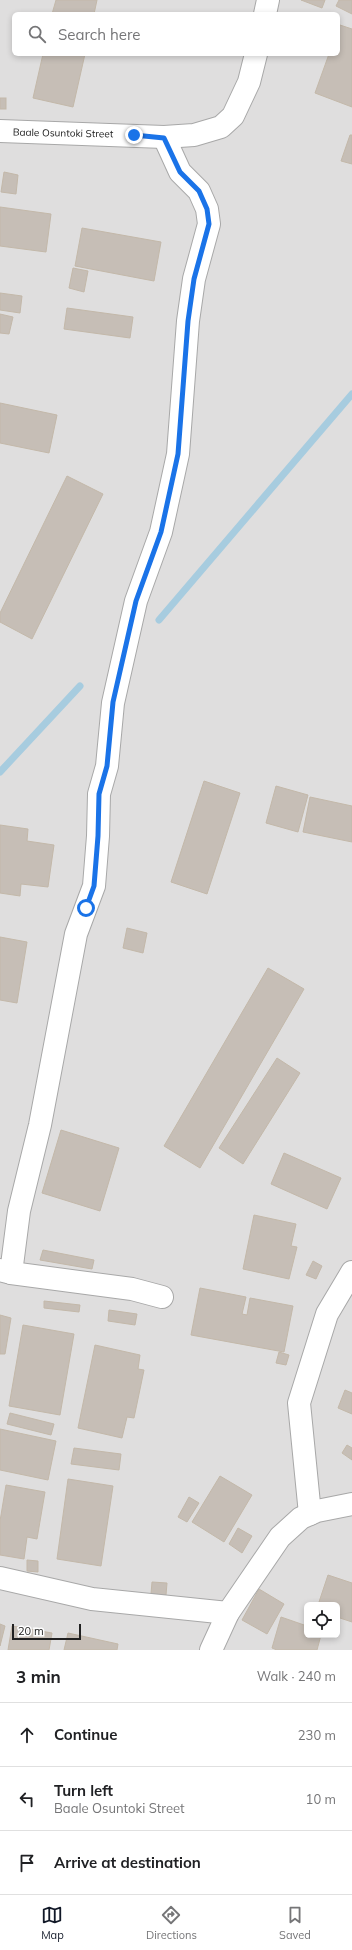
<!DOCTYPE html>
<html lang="en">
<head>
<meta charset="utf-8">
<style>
  :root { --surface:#fff; --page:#f2f2f2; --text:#202124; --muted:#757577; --line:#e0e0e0; --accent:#111827 }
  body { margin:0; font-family:Mulish,sans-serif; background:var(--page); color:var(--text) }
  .controls { position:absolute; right:12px; bottom:12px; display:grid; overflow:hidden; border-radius:6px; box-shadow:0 2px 6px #0003 }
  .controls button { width:36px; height:36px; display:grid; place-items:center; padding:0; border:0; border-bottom:1px solid var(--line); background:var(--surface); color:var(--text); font:20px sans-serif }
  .scale { position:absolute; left:12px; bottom:10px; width:69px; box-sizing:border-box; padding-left:4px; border:2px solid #212121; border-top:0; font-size:11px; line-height:14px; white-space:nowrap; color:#212121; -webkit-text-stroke:3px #fff; paint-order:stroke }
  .stop { position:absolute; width:12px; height:12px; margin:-9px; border:3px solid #1a73e8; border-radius:50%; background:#fff }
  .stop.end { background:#1a73e8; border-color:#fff; box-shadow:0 1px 4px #0008 }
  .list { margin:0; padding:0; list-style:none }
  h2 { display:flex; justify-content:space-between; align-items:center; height:52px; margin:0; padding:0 16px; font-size:17px }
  h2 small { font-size:13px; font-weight:400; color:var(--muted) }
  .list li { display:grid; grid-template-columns:26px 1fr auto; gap:12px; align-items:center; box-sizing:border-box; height:64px; padding:0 16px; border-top:1px solid var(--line) }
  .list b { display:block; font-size:15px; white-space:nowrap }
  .list p { margin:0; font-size:13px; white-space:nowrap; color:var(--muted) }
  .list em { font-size:13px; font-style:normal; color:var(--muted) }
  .icon { flex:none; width:22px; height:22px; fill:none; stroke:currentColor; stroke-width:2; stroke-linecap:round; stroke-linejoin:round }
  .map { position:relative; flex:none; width:352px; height:1650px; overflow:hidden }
  .search { position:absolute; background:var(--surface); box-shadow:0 2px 6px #0003; left:12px; right:12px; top:12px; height:44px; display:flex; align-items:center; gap:10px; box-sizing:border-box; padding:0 14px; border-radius:6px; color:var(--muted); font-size:15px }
  .sheet { height:244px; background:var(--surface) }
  nav { display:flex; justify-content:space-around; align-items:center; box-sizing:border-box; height:56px; border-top:1px solid var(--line); background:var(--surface); font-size:11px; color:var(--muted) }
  nav a { display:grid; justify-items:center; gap:2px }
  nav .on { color:var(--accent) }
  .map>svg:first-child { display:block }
</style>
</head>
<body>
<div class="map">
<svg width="352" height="1650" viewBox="0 0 352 1650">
  <rect width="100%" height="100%" fill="#f1efe7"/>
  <path fill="#dfdede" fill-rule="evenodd" d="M0 0H352V1650H0ZM14 14H338V54H14ZM307 1605H337V1635H307Z"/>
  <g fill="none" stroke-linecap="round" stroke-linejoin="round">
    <g stroke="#a7ccdf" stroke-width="7">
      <polyline points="159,620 352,394"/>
      <polyline points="0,772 80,686"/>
    </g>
  </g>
  <g fill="#c6beb6" stroke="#c3b8a9">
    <polygon points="56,0 97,0 94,14 52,14"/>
    <polygon points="301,0 325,0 322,8"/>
    <polygon points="339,0 352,0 352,14 336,6"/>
    <polygon points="340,25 352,29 352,107 315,93 329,54 338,54 338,31"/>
    <polygon points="43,54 85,54 73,107 33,98"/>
    <rect x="0" y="98" width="6" height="11"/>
    <polygon points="350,135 352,135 352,164 341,161"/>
    <polygon points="4,172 18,175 16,194 1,192"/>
    <polygon points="0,207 51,214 46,252 0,246"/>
    <polygon points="82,228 161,242 154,281 75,266"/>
    <polygon points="73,268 88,271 84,292 69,288"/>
    <polygon points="0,293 22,296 20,313 0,310"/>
    <polygon points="67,308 133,317 130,338 64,329"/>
    <polygon points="0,314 13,317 9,334 0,333"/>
    <polygon points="0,403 57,415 49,453 0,443"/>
    <polygon points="67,476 103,494 32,639 0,622 0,613"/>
    <polygon points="204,781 240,793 207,894 171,882"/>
    <polygon points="276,786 308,795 298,832 266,823"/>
    <polygon points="310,797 352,806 352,842 303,832"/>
    <polygon points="0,825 28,829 27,841 54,845 48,887 21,884 20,896 0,893"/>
    <polygon points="127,928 147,933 143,953 123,948"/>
    <polygon points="0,937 27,942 17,1003 0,1000"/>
    <polygon points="268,968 304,989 200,1168 164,1146"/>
    <polygon points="277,1058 300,1073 243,1164 219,1148"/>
    <polygon points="61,1130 119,1148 100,1211 42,1193"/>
    <polygon points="284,1153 341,1178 327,1209 271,1184"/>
    <polygon points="254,1215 296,1224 291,1246 297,1247 289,1279 243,1269"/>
    <polygon points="43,1250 94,1260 92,1269 40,1260"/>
    <polygon points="313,1261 322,1266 316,1279 306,1275"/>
    <polygon points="200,1288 246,1297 242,1314 247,1315 250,1298 293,1306 284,1352 191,1335"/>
    <polygon points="44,1301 80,1305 79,1312 44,1308"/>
    <polygon points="109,1310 137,1314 135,1325 108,1321"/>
    <polygon points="0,1315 11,1318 5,1354 0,1354"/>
    <polygon points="23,1325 74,1334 60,1415 9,1406"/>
    <polygon points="95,1345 140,1355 138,1369 144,1370 134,1418 127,1417 122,1438 78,1428"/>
    <polygon points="279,1352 289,1355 286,1365 276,1363"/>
    <polygon points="345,1390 352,1393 352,1414 338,1408"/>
    <polygon points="10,1413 54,1424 51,1435 7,1424"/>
    <polygon points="0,1429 56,1441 48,1480 0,1470"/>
    <polygon points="347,1445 352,1448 352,1460 342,1453"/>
    <polygon points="74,1448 121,1454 119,1470 71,1464"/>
    <polygon points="220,1476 252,1495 224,1542 192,1522"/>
    <polygon points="68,1479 113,1486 101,1566 57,1559"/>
    <polygon points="6,1485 45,1492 37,1539 27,1537 24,1559 0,1555 0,1521"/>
    <polygon points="189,1497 199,1503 187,1522 178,1517"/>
    <polygon points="238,1528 252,1536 242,1553 229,1544"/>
    <polygon points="27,1560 38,1561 38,1572 27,1571"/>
    <polygon points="328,1575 352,1583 352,1622 337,1617 337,1605 318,1605"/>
    <polygon points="152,1582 167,1583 166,1595 151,1594"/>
    <polygon points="259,1589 284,1604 267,1634 242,1620"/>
    <polygon points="281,1617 307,1626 307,1635 321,1635 317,1650 277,1650 272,1648"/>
    <polygon points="0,1624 5,1626 0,1646"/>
    <polygon points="12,1626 52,1633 49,1650 8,1650"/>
    <polygon points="68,1633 118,1644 117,1650 64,1650"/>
  </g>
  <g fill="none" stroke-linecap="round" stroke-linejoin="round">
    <defs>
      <g id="minor">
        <polyline points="265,14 268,0"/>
        <polyline points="0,131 164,137 194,135 221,127 233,116 249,82 256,54"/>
        <polyline points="0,1270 11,1273 132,1289 162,1297"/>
        <polyline points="11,1273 19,1211 40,1125 76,934 94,886 98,836 99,794 107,766 113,703 136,601 161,532 178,454 188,321 194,279 209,224 207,209 199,191 180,172 164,137"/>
        <polyline points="310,1514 299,1403 327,1314 352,1272"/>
        <polyline points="0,1578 92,1599 228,1613"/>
        <polyline points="211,1650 228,1613 280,1537 301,1518 317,1511 352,1504"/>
      </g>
    </defs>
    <use href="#minor" stroke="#a8a8a8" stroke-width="24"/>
    <use href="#minor" stroke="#fff" stroke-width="22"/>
  </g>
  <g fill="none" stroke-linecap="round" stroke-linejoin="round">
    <polyline stroke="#1a73e8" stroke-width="5" points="86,908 94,886 98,836 99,794 107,766 113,702 136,601 161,532 178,454 188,321 194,279 209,224 207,209 199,191 180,172 164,138 134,135"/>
  </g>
  <g text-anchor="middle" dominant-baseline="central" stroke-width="3.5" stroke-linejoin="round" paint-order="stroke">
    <g font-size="10" fill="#212121" stroke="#fff">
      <text transform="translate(63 133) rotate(1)">Baale Osuntoki Street</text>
    </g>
  </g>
</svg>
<div class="controls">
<button><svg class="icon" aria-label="locate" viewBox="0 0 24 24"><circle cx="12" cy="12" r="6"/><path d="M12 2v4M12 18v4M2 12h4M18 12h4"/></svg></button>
</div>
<div class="scale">20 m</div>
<div class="stop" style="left:86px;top:908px"></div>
<div class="stop end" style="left:134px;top:135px"></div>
<div class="search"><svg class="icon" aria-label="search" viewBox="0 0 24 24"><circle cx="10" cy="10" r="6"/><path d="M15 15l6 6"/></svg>Search here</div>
</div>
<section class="sheet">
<h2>3 min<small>Walk · 240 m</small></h2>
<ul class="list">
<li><svg class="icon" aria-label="ahead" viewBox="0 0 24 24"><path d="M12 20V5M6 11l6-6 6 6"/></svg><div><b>Continue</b></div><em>230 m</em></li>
<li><svg class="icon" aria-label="left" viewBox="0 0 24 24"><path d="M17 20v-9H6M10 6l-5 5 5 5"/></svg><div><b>Turn left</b><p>Baale Osuntoki Street</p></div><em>10 m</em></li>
<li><svg class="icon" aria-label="arrive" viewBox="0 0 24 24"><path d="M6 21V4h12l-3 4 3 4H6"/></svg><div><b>Arrive at destination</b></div></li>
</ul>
</section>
<nav>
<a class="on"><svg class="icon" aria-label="map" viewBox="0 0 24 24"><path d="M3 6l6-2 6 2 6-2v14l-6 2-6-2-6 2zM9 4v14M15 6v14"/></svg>Map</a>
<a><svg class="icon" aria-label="directions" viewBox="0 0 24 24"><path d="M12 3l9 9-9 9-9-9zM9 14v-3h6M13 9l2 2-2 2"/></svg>Directions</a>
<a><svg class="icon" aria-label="saved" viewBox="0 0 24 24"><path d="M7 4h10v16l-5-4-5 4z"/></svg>Saved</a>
</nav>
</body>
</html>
